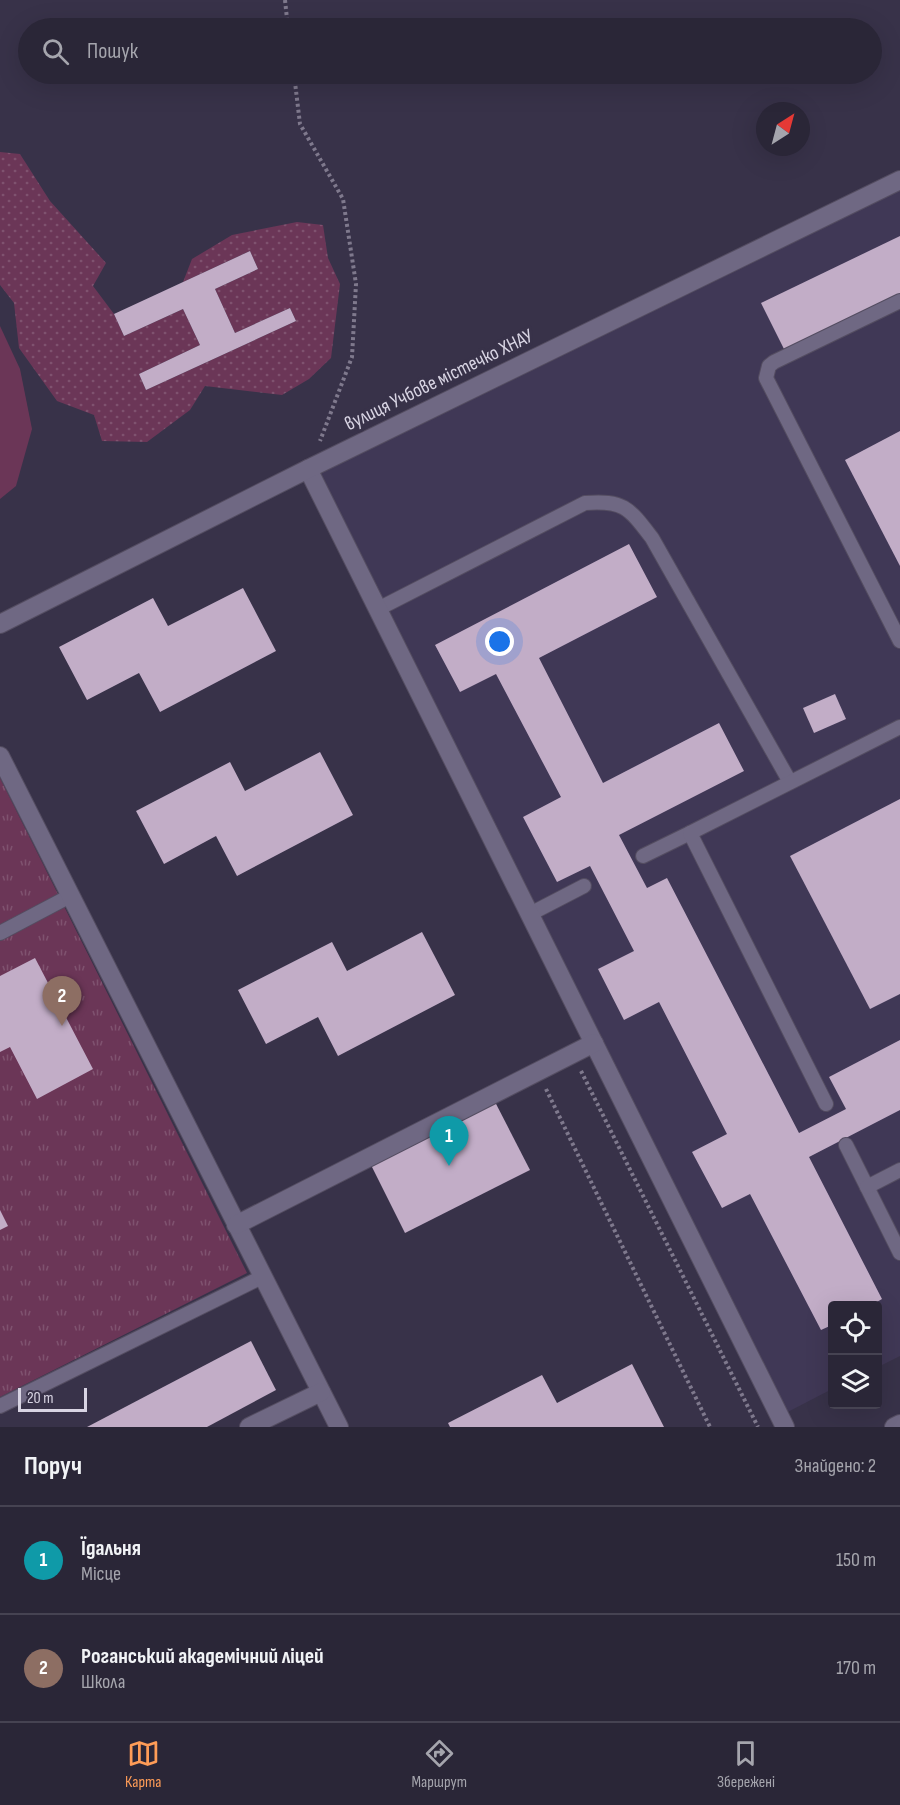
<!DOCTYPE html>
<html lang="uk">
<head>
<meta charset="utf-8">
<style>
  :root { --surface:#2a2637; --page:#363242; --text:#f1f3f6; --muted:#a5a5ad; --line:#464352; --accent:#fe9c57 }
  body { margin:0; font-family:"Sofia Sans Condensed",sans-serif; background:var(--page); color:var(--text) }
  .controls { position:absolute; right:18px; bottom:18px; display:grid; overflow:hidden; border-radius:6px; box-shadow:0 6px 24px #0002 }
  .controls button { width:54px; height:54px; display:grid; place-items:center; padding:0; border:0; border-bottom:2px solid var(--line); background:var(--surface); color:var(--text); font:30px sans-serif }
  .compass { position:absolute; left:756px; top:102px; width:54px; height:54px; border-radius:50%; background:var(--surface); box-shadow:0 6px 24px #0002; rotate:36deg }
  .scale { position:absolute; left:18px; bottom:15px; width:69px; box-sizing:border-box; padding-left:6px; border:3px solid #d8d4e3; border-top:0; font-size:16px; line-height:21px; white-space:nowrap; color:#d8d4e3; -webkit-text-stroke:4px #383249; paint-order:stroke }
  .you { position:absolute; left:500px; top:642px; width:21px; height:21px; margin:-15px; border:4px solid #fff; border-radius:50%; background:#1a73e8; box-shadow:0 0 0 9px #1a73e833 }
  .badge { display:grid; place-items:center; width:39px; height:39px; border-radius:50%; background:var(--accent); color:#fff; font-size:20px; font-weight:700 }
  .pin { position:absolute; translate:-50% -50px; filter:drop-shadow(0 2px 3px #0008) }
  .pin::after { content:''; position:absolute; top:32px; width:21px; height:18px; background:inherit; clip-path:polygon(0 0,100% 0,50% 100%) }
  .list { margin:0; padding:0; list-style:none }
  h2 { display:flex; justify-content:space-between; align-items:center; height:78px; margin:0; padding:0 24px; font-size:26px }
  h2 small { font-size:20px; font-weight:400; color:var(--muted) }
  .list li { display:grid; grid-template-columns:39px 1fr auto; gap:18px; align-items:center; box-sizing:border-box; height:108px; padding:0 24px; border-top:2px solid var(--line) }
  .list b { display:block; font-size:22px; white-space:nowrap }
  .list p { margin:0; font-size:20px; white-space:nowrap; color:var(--muted) }
  .list em { font-size:20px; font-style:normal; color:var(--muted) }
  .icon { flex:none; width:33px; height:33px; fill:none; stroke:currentColor; stroke-width:2; stroke-linecap:round; stroke-linejoin:round }
  .map { position:relative; flex:none; width:900px; height:1427px; overflow:hidden }
  .search { position:absolute; background:var(--surface); box-shadow:0 6px 24px #0002; left:18px; right:18px; top:18px; height:66px; display:flex; align-items:center; gap:15px; box-sizing:border-box; padding:0 21px; border-radius:33px; color:var(--muted); font-size:22px }
  .sheet { height:294px; background:var(--surface) }
  nav { display:flex; justify-content:space-around; align-items:center; box-sizing:border-box; height:84px; border-top:2px solid var(--line); background:var(--surface); font-size:16px; color:var(--muted) }
  nav a { display:grid; justify-items:center; gap:3px }
  nav .on { color:var(--accent) }
  .map>svg:first-child { display:block }
</style>
</head>
<body>
<div class="map">
<svg width="900" height="1427" viewBox="0 0 900 1427">
  <defs>
    <pattern id="grass-dots" width="8" height="8" patternUnits="userSpaceOnUse" patternTransform="scale(1.5)"><rect width="8" height="8" fill="#6b3657"/><path d="M2 2h.1M6 6h.1" fill="none" stroke="#7f526f" stroke-width="1.8" stroke-linecap="round"/></pattern>
    <pattern id="park-tufts" width="24" height="20" patternUnits="userSpaceOnUse" patternTransform="scale(1.5)"><rect width="24" height="20" fill="#6b3657"/><path d="M3 7l-1-3M5 7V3M7 7l1-3M15 17l-1-3M17 17v-4M19 17l1-3" fill="none" stroke="#7f526f"/></pattern>
  </defs>
  <rect width="100%" height="100%" fill="#383249"/>
  <polygon fill="#403856" points="900,179 900,1356 878,1367 878,1306 832,1306 832,1389 780,1416 308,469"/>
  <polygon fill="url(#grass-dots)" points="0,152 20,154 50,201 106,263 93,286 114,314 124,336 183,309 200,345 139,374 146,390 296,321 290,308 235,333 215,289 258,269 250,251 183,282 192,259 232,235 297,222 323,225 328,258 340,284 331,358 309,379 282,395 205,386 190,410 147,442 102,441 94,415 57,401 19,348 14,303 0,285"/>
  <polygon fill="url(#park-tufts)" points="0,778 247,1273 0,1397"/>
  <polygon fill="#6b3657" points="0,326 20,369 32,429 16,486 0,499"/>
  <g fill="#c2adc7">
    <polygon points="900,236 900,298 786,353 761,303"/>
    <polygon points="250,251 258,269 215,289 235,333 290,308 296,321 146,390 139,374 200,345 183,309 124,336 114,314"/>
    <polygon points="900,431 900,566 845,460"/>
    <polygon points="629,544 657,597 539,658 603,783 719,723 744,771 619,835 647,888 667,878 799,1133 846,1109 829,1077 900,1040 900,1110 809,1157 882,1299 870,1306 832,1306 832,1325 821,1330 750,1194 722,1208 692,1152 727,1134 659,1002 624,1020 598,969 634,951 590,866 557,882 523,817 561,797 496,674 460,692 435,645"/>
    <polygon points="243,588 276,651 160,712 139,673 87,700 59,647 153,598 168,626"/>
    <polygon points="835,694 846,719 814,733 803,708"/>
    <polygon points="320,752 353,815 237,876 216,836 164,864 136,811 230,762 245,791"/>
    <polygon points="900,799 900,994 870,1009 790,856"/>
    <polygon points="422,932 455,995 338,1056 318,1017 266,1044 238,990 332,942 347,971"/>
    <polygon points="35,958 93,1069 37,1099 10,1047 0,1052 0,976"/>
    <polygon points="493,1098 530,1170 405,1233 369,1161"/>
    <polygon points="0,1210 8,1226 0,1230"/>
    <polygon points="251,1341 276,1390 207,1427 87,1427"/>
    <polygon points="632,1364 664,1427 450,1427 448,1423 542,1375 557,1403"/>
  </g>
  <g fill="none" stroke-linecap="round" stroke-linejoin="round">
    <defs>
      <g id="lane">
        <polyline points="900,301 774,362 769,366 766,378 900,641"/>
        <path d="M378 609 585 503C624 500 629 508 652 538L790 782"/>
        <polyline points="643,856 690,833"/>
        <polyline points="530,914 584,886"/>
        <polyline points="0,933 70,896"/>
        <polyline points="826,1104 690,833 900,727"/>
        <polyline points="846,1145 900,1253"/>
        <polyline points="867,1187 900,1170"/>
        <polyline points="0,1406 262,1277"/>
      </g>
      <g id="street">
        <polyline points="308,469 785,1427"/>
        <polyline points="0,624 308,469 900,180"/>
        <polyline points="0,756 339,1427"/>
        <polyline points="236,1225 594,1043"/>
        <polyline points="249,1427 321,1392"/>
        <polyline points="894,1427 900,1424"/>
      </g>
    </defs>
    <use href="#lane" stroke="#544d61" stroke-width="16"/>
    <use href="#street" stroke="#544d61" stroke-width="20"/>
    <g stroke="#7f798d" stroke-width="4" stroke-dasharray="3 3" stroke-linecap="butt">
      <polyline points="285,0 288,28"/>
      <polyline points="294,74 300,124 343,199 356,284 352,357 320,441"/>
      <polyline points="581,1071 758,1427"/>
      <polyline points="546,1089 710,1427"/>
    </g>
    <use href="#lane" stroke="#6f6883" stroke-width="14"/>
    <use href="#street" stroke="#6f6883" stroke-width="18"/>
  </g>
  <g text-anchor="middle" dominant-baseline="central" stroke-width="6" stroke-linejoin="round" paint-order="stroke">
    <g font-size="20" fill="#d8d4e3" stroke="#383249">
      <text transform="translate(439 380) rotate(-26)">вулиця Учбове містечко ХНАУ</text>
    </g>
  </g>
</svg>
<div class="controls">
<button><svg class="icon" aria-label="locate" viewBox="0 0 24 24"><circle cx="12" cy="12" r="6"/><path d="M12 2v4M12 18v4M2 12h4M18 12h4"/></svg></button>
<button><svg class="icon" aria-label="layers" viewBox="0 0 24 24"><path d="M12 4l9 5-9 5-9-5zM3 14l9 5 9-5"/></svg></button>
</div>
<svg class="compass" viewBox="-18 -18 36 36"><path d="M0-13l5 13h-10z" fill="#e53935"/><path d="M0 13l5-13h-10z" fill="#a5a5ad"/></svg>
<div class="scale">20 m</div>
<div class="you"></div>
<div class="pin badge" style="left:449px;top:1166px;background:#0f9aa8">1</div>
<div class="pin badge" style="left:62px;top:1026px;background:#8d6e63">2</div>
<div class="search"><svg class="icon" aria-label="search" viewBox="0 0 24 24"><circle cx="10" cy="10" r="6"/><path d="M15 15l6 6"/></svg>Пошук</div>
</div>
<section class="sheet">
<h2>Поруч<small>Знайдено: 2</small></h2>
<ul class="list">
<li><span class="badge" style="background:#0f9aa8">1</span><div><b>Їдальня</b><p>Місце</p></div><em>150 m</em></li>
<li><span class="badge" style="background:#8d6e63">2</span><div><b>Роганський академічний ліцей</b><p>Школа</p></div><em>170 m</em></li>
</ul>
</section>
<nav>
<a class="on"><svg class="icon" aria-label="map" viewBox="0 0 24 24"><path d="M3 6l6-2 6 2 6-2v14l-6 2-6-2-6 2zM9 4v14M15 6v14"/></svg>Карта</a>
<a><svg class="icon" aria-label="directions" viewBox="0 0 24 24"><path d="M12 3l9 9-9 9-9-9zM9 14v-3h6M13 9l2 2-2 2"/></svg>Маршрут</a>
<a><svg class="icon" aria-label="saved" viewBox="0 0 24 24"><path d="M7 4h10v16l-5-4-5 4z"/></svg>Збережені</a>
</nav>
</body>
</html>
